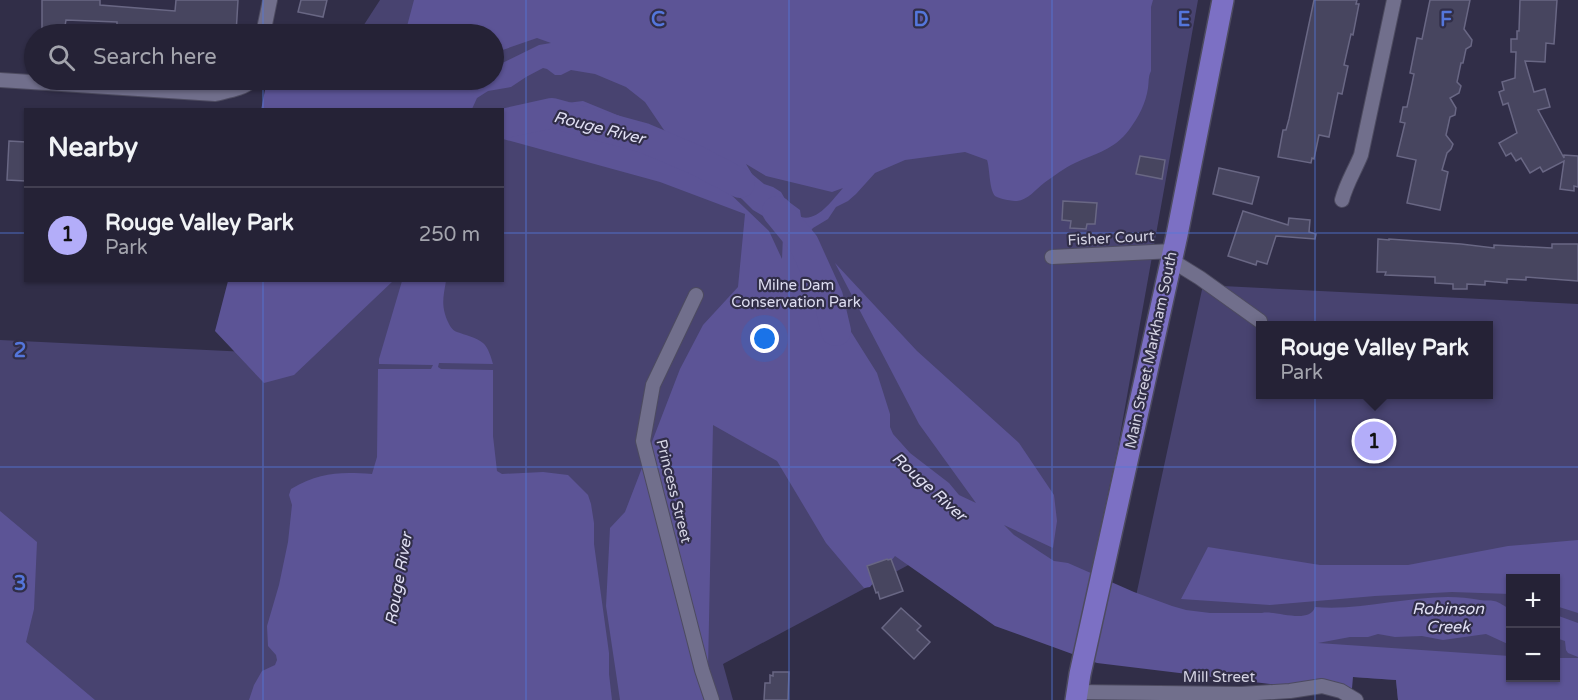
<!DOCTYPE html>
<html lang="en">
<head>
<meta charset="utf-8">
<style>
  :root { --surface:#252236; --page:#312f42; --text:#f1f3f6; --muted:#a3a4ad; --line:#423f51; --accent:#b3adf9 }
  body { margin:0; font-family:"Varela Round",sans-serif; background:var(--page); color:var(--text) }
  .controls { position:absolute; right:18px; bottom:18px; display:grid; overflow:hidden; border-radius:0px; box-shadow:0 2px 4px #0004 }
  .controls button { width:54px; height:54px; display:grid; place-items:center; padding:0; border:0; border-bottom:2px solid var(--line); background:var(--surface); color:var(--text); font:30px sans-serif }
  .you { position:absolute; left:765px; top:339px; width:21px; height:21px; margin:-15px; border:4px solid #fff; border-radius:50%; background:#1a73e8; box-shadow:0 0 0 9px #1a73e833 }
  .badge { display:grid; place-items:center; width:39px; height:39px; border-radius:50%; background:var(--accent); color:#111; font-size:20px; font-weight:700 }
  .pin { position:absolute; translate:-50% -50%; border:3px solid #fff; box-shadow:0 2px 6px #0006 }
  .popup { position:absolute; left:1256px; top:321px; width:237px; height:78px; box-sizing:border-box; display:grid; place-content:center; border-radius:0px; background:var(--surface); filter:drop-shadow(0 2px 4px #0005); font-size:20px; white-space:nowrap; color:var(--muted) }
  .popup b { font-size:22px; color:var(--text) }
  .popup::after { content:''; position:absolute; left:50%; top:100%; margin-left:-12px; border:12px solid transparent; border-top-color:var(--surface) }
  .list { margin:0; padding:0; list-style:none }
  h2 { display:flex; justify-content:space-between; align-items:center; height:78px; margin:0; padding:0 24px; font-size:26px }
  h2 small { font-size:20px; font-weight:400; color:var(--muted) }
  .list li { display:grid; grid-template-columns:39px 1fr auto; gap:18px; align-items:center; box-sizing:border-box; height:96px; padding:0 24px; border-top:2px solid var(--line) }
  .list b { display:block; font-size:22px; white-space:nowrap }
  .list p { margin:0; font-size:20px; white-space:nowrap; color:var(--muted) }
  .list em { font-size:20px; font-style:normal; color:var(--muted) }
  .icon { flex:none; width:33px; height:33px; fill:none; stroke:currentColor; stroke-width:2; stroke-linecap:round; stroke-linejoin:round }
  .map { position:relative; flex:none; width:1578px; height:700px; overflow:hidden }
  .search { position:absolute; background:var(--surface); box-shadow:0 2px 4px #0004; left:24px; top:24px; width:480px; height:66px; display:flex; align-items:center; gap:15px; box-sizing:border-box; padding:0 21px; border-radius:33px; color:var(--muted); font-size:22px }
  .panel { position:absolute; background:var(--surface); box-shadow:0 2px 4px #0004; left:24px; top:108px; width:480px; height:174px; border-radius:0px }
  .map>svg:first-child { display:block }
</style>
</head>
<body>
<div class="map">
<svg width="1578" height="700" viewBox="0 0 1578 700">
  <rect width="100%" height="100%" fill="#312e48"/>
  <g fill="#484370" fill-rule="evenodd">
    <polygon points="380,0 1198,0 1117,452 1073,654 914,562 723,664 733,700 0,700 0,340 248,352 264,281 502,280 502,110 310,109 494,80 494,34 358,34"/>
    <path d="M1203 285 1578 304V700H1398L1396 680 1122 661ZM1260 326H1488V394H1260ZM1510 578H1556V678H1510Z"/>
  </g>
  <g fill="#5c5496" fill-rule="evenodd">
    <path d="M414 0H1153L1151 7V71C1148 77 1149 82 1148 88 1146 103 1138 118 1129 130 1114 150 1096 153 1075 163 1064 168 1054 176 1044 183 1036 189 1028 200 1017 201 1013 201 999 199 995 196 989 189 990 169 987 160L965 152 905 160 875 173 856 194 848 201 836 207 828 219 813 228 804 239 802 244 804 260 809 275 819 287 831 295 839 302 848 327 877 373 890 414V427L893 434 910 453 949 483 959 495 976 503 919 424 835 263 917 351 1019 443 1054 495 1057 521 1053 548 1004 525 1014 535 1054 561 1068 563 1134 592 1172 606 1186 610 1210 613H1262C1276 610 1309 625 1315 607 1369 612 1427 589 1480 600 1485 601 1490 600 1494 601 1500 602 1505 607 1510 609V645L1486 634 1443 640 1422 636 1395 637 1378 634 1368 637H1350L1318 643 1510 656V678H1556V658H1578V700H1398L1396 680 1353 677 1351 700 1312 689 1097 663 995 626 895 556 870 587 864 588 826 543 777 461 713 425 708 669 718 700H620L606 606 610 528 625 512 680 369 703 325 738 287 745 214 660 182 503 139V128L534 107 583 101 627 119 699 164 769 231 782 259 783 236 775 223 753 210 742 199 734 194 691 151 666 133 645 102 626 87 595 74 571 70 561 75H555L547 69 543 68 526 77 511 87 488 91 477 98 472 109 261 110 267 80H494V67L539 45 551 43 537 38 494 53V34H274L275 30H406ZM746 164 766 176 832 192 843 188C833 199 818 222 801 217L800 210 785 199 781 192 773 187 764 184 752 174Z"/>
    <polygon points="228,281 228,280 393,281 294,375 264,383 215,331"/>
    <path d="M402 281H446C443 298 441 306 448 322 450 326 452 330 457 332 465 335 476 337 483 343 488 347 491 357 493 364L439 363 438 367 441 369 493 370V436L497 471 502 474 543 472 568 475 588 495 591 504 594 523V544L609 653V674L612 700H249L254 685 262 671 275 665 277 660 276 655 268 646 267 626 279 585 288 542 292 505 289 495 291 489C321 472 339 472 372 474L377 457 378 369H431L433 365 379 364V359Z"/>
    <polygon points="0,511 37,542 34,609 26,642 95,700 0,700"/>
    <polygon points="1578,540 1578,613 1556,606 1556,578 1510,578 1510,594 1452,592 1375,596 1270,605 1181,599 1208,547 1320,565 1408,565 1508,546"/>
    <polygon points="1556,615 1578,623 1578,657 1568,653 1566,650 1565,641 1556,638"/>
  </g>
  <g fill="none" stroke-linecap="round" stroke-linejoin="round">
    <g stroke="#5c5496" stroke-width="30">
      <polyline points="502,124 552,113 644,138 696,160 740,183"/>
      <polyline points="777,211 804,244 828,297 836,331"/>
    </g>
  </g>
  <g fill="#47455f" stroke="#696784" stroke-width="1.5">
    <polygon points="42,0 100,0 100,5 175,11 176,0 238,0 236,34 159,34 126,32 127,28 117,28 117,22 66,20 64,32 42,31"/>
    <polygon points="301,0 327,0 323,17 298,12"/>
    <polygon points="1314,0 1357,0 1356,4 1359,4 1353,35 1351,34 1344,65 1348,66 1342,94 1338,93 1329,137 1319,135 1314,159 1312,158 1311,163 1278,157 1283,130 1286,130 1289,119"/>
    <polygon points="1430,0 1470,0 1464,29 1472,40 1471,46 1466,49 1463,63 1461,63 1457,82 1461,86 1459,93 1450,98 1456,108 1455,115 1450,117 1446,135 1453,144 1451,149 1447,153 1442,170 1448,172 1440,210 1407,203 1416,160 1397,156 1405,123 1400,122 1403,107 1407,107 1414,74 1410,73 1417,38 1422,39"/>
    <polygon points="1520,0 1557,0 1554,44 1546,43 1545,62 1525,61 1534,92 1545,89 1550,107 1538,110 1564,158 1564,155 1578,156 1578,187 1574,186 1574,191 1560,189 1564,161 1543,172 1540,167 1530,173 1521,158 1516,161 1511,153 1506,156 1499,143 1517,133 1508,103 1503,105 1499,92 1504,90 1502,82 1515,78 1516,52 1511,52 1511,39 1517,39 1517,31 1519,31"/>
    <polygon points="9,141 26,142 26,181 7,180"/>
    <polygon points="1140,156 1165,160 1162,179 1136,174"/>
    <polygon points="1219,168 1259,177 1252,204 1213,194"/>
    <polygon points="1063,201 1097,203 1095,224 1087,224 1086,229 1070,228 1071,221 1062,220"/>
    <polygon points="1243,211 1288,225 1289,218 1310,220 1309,232 1316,234 1315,239 1276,236 1267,264 1257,261 1256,265 1228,256"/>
    <polygon points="1378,239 1389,240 1389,239 1461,244 1494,248 1494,245 1552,248 1552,244 1578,244 1578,281 1526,277 1526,280 1507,279 1507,283 1485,281 1485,285 1467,284 1467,289 1453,289 1453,284 1435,283 1435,277 1385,275 1386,272 1377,272"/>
    <polygon points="887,559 888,560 891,559 903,591 880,599 878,592 876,593 867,566"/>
    <polygon points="901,608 921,626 917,630 930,642 914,659 882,628"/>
    <polygon points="773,672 789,672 788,700 764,700 765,683 770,683 770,675 773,676"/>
  </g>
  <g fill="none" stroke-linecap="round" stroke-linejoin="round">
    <defs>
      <g id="street">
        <polyline points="263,34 270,0"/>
        <path d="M0 80 215 94C227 91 244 89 252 80"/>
        <path d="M1342 200C1346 184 1355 170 1361 155L1394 0"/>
        <polyline points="1052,257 1173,251"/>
        <polyline points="1171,260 1200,278 1260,321"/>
        <polyline points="696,295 653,385 643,441 702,670 712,700"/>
        <polyline points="1077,692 1241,694 1290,691 1322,686 1341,691 1356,700"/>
      </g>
      <polyline id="primary" points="1076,700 1080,674 1177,235 1223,0"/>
    </defs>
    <use href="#street" stroke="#4d4b60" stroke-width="16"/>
    <use href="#primary" stroke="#4d4b60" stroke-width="24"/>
    <use href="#street" stroke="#716f8c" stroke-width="14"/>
    <use href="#primary" stroke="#7c70c4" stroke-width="21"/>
  </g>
  <path fill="none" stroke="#5476db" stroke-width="1.5" stroke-opacity="0.55" d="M263 0V34M526 0V700M789 0V700M1052 0V700M1315 0V700M263 80V110M0 233H26M502 233H1578M263 280V700M0 467H1578"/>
  <g text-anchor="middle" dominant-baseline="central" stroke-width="4.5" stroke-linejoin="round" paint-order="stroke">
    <g font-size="15" fill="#d4d3e3" stroke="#312e48">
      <text transform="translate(1111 238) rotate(-3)">Fisher Court</text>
      <text transform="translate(1151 350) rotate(-78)">Main Street Markham South</text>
      <text transform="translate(674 491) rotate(76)">Princess Street</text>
      <text x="1219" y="677">Mill Street</text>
    </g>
    <g font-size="15" fill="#dedef1" stroke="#312e48">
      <text x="796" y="285">Milne Dam<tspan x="796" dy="17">Conservation Park</tspan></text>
    </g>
    <g font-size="16" font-style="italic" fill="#e1e0f4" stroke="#312e48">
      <text transform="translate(599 128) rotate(14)">Rouge River</text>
      <text transform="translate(929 487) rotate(42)">Rouge River</text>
      <text transform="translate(399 579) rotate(-80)">Rouge River</text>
      <text x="1448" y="609">Robinson<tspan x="1448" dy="18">Creek</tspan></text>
    </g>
  </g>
  <g font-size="20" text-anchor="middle" font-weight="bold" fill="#5476db" stroke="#312e48" stroke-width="4.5" stroke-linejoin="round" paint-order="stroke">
    <text x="658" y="26">C</text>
    <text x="921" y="26">D</text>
    <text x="1184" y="26">E</text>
    <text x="1446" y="26">F</text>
    <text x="20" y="357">2</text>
    <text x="20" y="590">3</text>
  </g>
</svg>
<div class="controls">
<button>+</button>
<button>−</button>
</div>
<div class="you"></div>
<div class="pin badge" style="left:1374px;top:441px">1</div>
<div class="popup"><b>Rouge Valley Park</b>Park</div>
<div class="search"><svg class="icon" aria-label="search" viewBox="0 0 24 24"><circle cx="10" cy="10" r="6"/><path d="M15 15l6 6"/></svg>Search here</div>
<section class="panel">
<h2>Nearby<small></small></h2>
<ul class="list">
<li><span class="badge">1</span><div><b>Rouge Valley Park</b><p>Park</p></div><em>250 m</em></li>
</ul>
</section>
</div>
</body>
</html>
